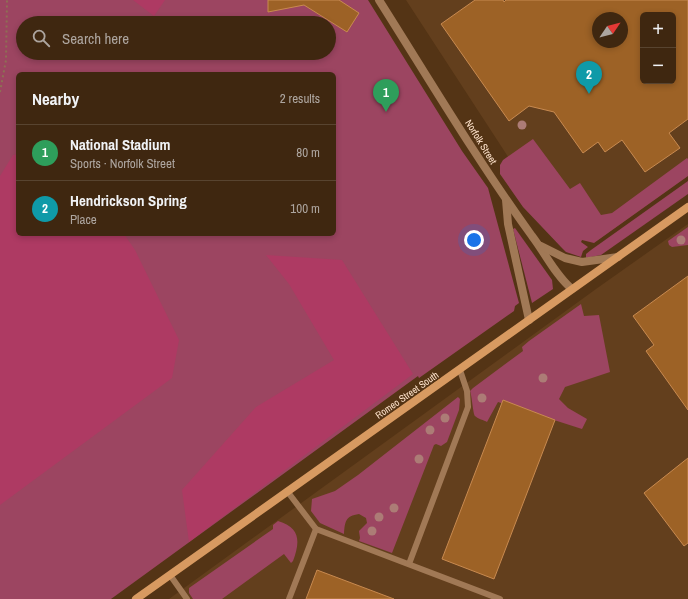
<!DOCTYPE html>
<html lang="en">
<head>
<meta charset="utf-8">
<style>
  :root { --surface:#3f2710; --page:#462f19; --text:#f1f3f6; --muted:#ada59f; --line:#584430; --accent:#76c0f7 }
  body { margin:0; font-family:"Archivo Narrow",sans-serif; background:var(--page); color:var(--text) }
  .controls { position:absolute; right:12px; top:12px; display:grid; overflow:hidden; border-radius:6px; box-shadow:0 2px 6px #0003 }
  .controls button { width:36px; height:36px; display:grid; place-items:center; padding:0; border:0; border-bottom:1px solid var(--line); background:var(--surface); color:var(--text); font:20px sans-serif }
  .compass { position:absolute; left:592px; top:12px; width:36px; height:36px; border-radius:50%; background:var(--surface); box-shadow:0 2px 6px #0003; rotate:55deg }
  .you { position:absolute; left:474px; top:240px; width:14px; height:14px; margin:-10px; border:3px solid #fff; border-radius:50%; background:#1a73e8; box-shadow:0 0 0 6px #1a73e833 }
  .badge { display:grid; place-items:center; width:26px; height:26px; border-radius:50%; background:var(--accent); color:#fff; font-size:13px; font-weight:700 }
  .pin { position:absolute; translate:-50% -33px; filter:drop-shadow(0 1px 2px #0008) }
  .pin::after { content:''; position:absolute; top:21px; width:14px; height:12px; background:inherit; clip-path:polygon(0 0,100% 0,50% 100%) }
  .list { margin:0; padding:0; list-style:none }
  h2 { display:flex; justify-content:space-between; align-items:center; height:52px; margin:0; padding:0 16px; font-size:17px }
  h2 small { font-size:13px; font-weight:400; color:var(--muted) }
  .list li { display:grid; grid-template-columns:26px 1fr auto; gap:12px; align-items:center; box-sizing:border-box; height:56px; padding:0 16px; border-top:1px solid var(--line) }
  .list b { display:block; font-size:15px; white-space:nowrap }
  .list p { margin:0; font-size:13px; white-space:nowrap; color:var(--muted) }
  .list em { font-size:13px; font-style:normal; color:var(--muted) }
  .icon { flex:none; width:22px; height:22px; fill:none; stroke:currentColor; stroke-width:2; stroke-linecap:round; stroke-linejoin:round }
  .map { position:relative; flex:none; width:688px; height:599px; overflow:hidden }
  .search { position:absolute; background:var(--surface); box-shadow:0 2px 6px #0003; left:16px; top:16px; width:320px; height:44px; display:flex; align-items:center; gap:10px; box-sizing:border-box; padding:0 14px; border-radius:22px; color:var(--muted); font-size:15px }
  .panel { position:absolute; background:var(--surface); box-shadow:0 2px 6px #0003; left:16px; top:72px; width:320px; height:164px; border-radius:6px }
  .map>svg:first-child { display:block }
</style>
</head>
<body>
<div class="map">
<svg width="688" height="599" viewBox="0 0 688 599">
  <rect width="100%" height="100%" fill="#543415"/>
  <g fill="#633f1d" fill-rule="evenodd">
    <path d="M406 0H688V176L598 240 529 189ZM643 15H673V81H643ZM598 18H622V42H598Z"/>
    <polygon points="688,224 688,599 169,599 596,289"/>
  </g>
  <g fill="#9c4561" fill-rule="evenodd">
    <path d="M0 0H368L462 151 488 188 519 303 515 306 514 311 419 378 418 376 111 599H0ZM23 23H329V53H23ZM18 74H334V234H18Z"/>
    <polygon points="533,139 570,189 580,183 601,215 612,213 687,158 688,159 688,176 594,243 582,240 581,242 588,247 583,251 581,257 566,252 561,247 523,207 500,174 500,165 503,160"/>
    <polygon points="688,181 688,194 601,255 586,258 586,254 591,250"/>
    <polygon points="688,227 688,245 672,247 669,245 668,241"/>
    <polygon points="515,228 552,280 553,289 532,303 513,229"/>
    <path d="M581 304 584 316 599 315 610 372 565 387 559 399 568 408 587 419 582 429 498 402 487 422C484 420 478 419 475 416 473 414 472 396 470 391L473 388 523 351 522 347 529 341Z"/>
    <path d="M458 397 460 399 459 410 447 442 441 446 436 444 434 445 392 553 359 541 360 538 359 531 367 523 366 518 359 514C345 516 345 522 344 534L320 523 311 511 312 499 335 491 358 475Z"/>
    <path d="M278 521C301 528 300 542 293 561L291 563 284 554 222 599H193L189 593V588L273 529V525Z"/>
  </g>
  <g fill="#ae3a63">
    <polygon points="133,0 165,0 154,16"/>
    <polygon points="18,154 18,234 124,234 135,250 179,340 172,378 0,505 0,176 13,155"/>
    <polygon points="266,255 342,260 413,374 189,542 182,490 256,407 334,360 289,284"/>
  </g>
  <g fill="#9d6226" stroke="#c88a50" fill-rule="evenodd">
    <polygon points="268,0 339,0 359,13 347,32 304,5 268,12"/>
    <path d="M475 0H503L504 2 506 0H688V119L669 133 680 148 645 172 622 140 605 152 598 142 583 153 554 112 529 106 509 121 441 24ZM643 15H673V81H643ZM598 18H622V42H598Z"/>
    <polygon points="688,276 688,410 646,351 654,345 633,316"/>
    <polygon points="503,400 555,420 494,579 442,559"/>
    <polygon points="688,458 688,543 684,546 644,493"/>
    <polygon points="317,570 394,599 306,599"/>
  </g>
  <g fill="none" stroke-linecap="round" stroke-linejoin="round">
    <polyline stroke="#8e7054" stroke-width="2" stroke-dasharray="2 3" stroke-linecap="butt" points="0,92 6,60 7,0"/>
    <g stroke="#a17956" stroke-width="6">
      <polyline points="287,491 316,529 500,599"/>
      <polyline points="409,564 468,407 467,391 460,370"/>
      <polyline points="170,575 187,599"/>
      <polyline points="289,599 316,529"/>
    </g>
    <g stroke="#a17956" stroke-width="8">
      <path d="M379 0C429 79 477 160 532 236 545 253 556 276 572 289"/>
      <polyline points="506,200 508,224 529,320"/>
      <polyline points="541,246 565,258 582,262 618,257"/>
    </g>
    <polyline stroke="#d89a61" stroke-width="8" points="136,599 688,207"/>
  </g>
  <g fill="#ac7c76">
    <circle cx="522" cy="125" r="4.5"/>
    <circle cx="681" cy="240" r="4.5"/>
    <circle cx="543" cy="378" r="4.5"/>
    <circle cx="482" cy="398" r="4.5"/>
    <circle cx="445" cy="418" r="4.5"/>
    <circle cx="430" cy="430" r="4.5"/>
    <circle cx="419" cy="459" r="4.5"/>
    <circle cx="394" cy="508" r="4.5"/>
    <circle cx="379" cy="517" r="4.5"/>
    <circle cx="372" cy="531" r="4.5"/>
  </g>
  <g text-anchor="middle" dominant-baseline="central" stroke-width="3" stroke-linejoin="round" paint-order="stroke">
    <g font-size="10" fill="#fee3cc" stroke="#543415">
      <text transform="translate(481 142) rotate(58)">Norfolk Street</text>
      <text transform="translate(407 395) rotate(-35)">Romeo Street South</text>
    </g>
  </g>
</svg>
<div class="controls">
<button>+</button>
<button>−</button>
</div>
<svg class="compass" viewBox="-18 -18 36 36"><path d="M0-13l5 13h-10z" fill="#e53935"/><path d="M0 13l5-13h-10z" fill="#ada59f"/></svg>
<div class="you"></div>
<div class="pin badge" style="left:386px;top:112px;background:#2e9e5b">1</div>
<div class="pin badge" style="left:589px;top:94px;background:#0f9aa8">2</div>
<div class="search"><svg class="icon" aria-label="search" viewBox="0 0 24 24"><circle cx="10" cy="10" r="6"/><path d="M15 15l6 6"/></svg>Search here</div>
<section class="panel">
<h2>Nearby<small>2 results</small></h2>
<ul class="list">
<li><span class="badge" style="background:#2e9e5b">1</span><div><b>National Stadium</b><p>Sports · Norfolk Street</p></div><em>80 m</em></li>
<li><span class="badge" style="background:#0f9aa8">2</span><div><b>Hendrickson Spring</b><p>Place</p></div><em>100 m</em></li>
</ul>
</section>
</div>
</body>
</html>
